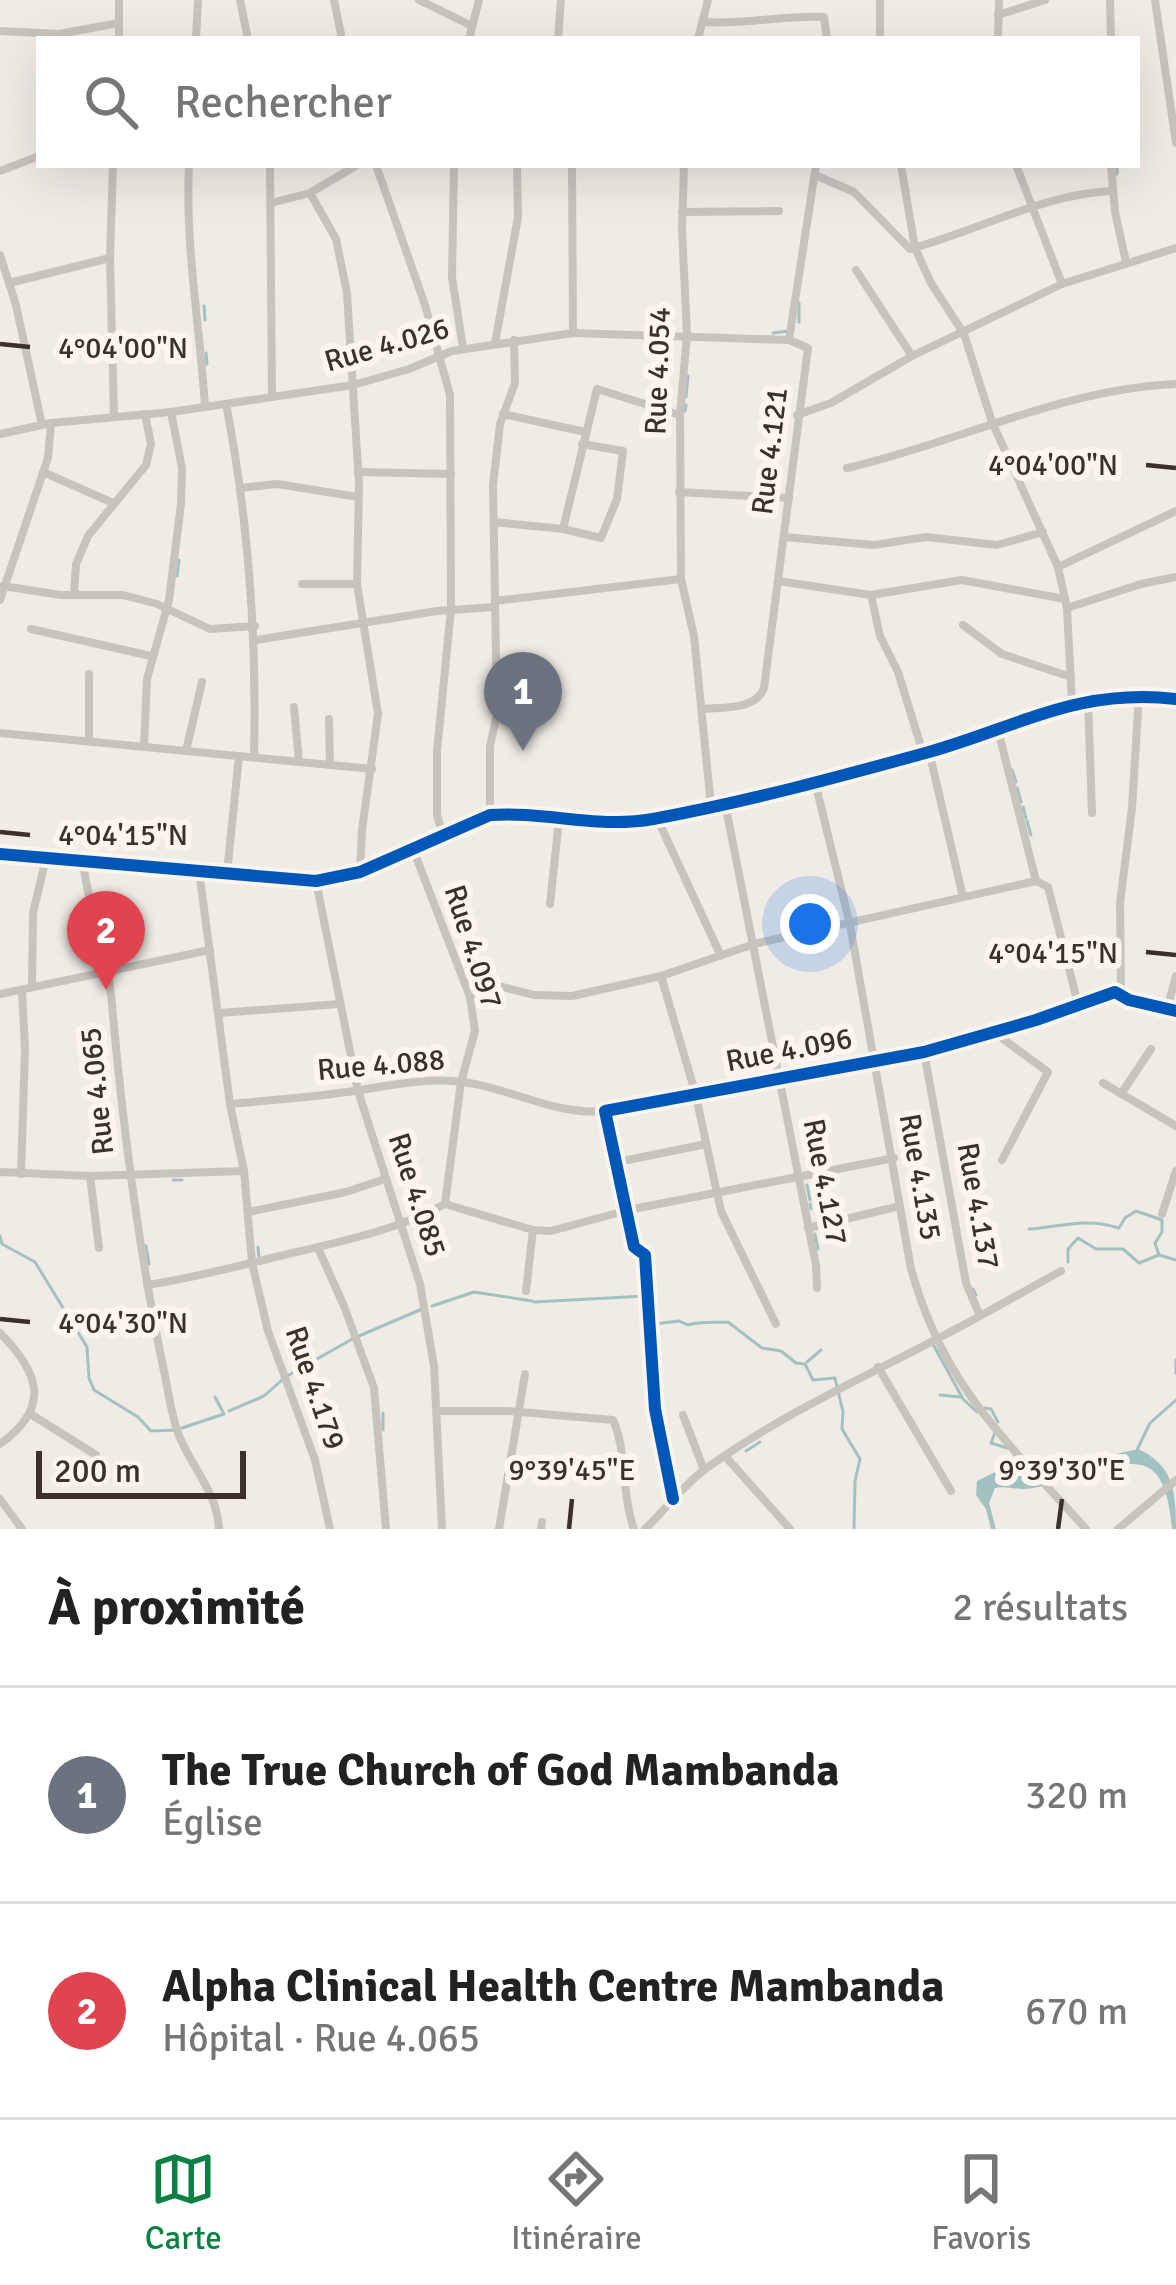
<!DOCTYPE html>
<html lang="fr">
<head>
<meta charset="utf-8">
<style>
  :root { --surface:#fff; --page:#f6f6f6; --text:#222; --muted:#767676; --line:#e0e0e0; --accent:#0b8043 }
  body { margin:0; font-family:Signika,sans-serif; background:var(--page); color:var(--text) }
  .scale { position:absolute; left:36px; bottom:30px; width:210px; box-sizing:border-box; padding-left:12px; border:6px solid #3b302b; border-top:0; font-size:33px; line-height:42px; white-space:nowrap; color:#3b302b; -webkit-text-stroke:9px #fbf5ee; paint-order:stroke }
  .you { position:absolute; left:810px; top:924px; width:42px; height:42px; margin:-30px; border:9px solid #fff; border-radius:50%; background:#1a73e8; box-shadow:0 0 0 18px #1a73e833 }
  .badge { display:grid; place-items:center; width:78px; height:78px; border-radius:50%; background:var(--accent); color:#fff; font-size:39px; font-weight:700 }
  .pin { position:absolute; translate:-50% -99px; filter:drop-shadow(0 3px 6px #0008) }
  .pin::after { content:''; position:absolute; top:63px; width:42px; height:36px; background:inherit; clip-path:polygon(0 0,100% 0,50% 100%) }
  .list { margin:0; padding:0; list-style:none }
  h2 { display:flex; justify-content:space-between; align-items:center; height:156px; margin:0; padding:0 48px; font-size:51px }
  h2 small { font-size:39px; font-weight:400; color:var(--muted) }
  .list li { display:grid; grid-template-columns:78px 1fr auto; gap:36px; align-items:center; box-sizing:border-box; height:216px; padding:0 48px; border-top:3px solid var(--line) }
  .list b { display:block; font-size:45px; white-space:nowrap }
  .list p { margin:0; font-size:39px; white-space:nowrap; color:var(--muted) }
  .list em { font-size:39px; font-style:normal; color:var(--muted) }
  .icon { flex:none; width:66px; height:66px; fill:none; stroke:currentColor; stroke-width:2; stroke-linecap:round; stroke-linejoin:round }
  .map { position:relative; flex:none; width:1176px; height:1529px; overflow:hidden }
  .search { position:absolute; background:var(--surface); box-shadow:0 12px 48px #0002; left:36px; right:36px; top:36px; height:132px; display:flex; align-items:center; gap:30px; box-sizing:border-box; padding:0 42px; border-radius:0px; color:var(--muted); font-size:45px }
  .sheet { height:588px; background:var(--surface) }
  nav { display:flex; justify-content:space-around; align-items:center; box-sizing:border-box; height:168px; border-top:3px solid var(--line); background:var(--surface); font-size:33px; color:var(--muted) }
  nav a { display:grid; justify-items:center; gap:6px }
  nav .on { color:var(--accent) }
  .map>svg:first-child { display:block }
</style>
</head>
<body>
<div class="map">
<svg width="1176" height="1529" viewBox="0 0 1176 1529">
  <rect width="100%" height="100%" fill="#f0ebe5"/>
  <path fill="#a1c2c1" d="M1138 1449C1174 1465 1176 1493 1176 1529H1172C1164 1434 1123 1467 1060 1481 1048 1484 1035 1489 1023 1489 1012 1489 1006 1486 995 1488L989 1503 996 1529H991L986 1509 976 1495 977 1481 999 1470 1038 1472Z"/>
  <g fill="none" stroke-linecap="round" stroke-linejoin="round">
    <g stroke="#a1c2c1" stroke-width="3">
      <polyline points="1117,165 1117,174"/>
      <polyline points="204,306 205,320"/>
      <polyline points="799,322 799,303"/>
      <polyline points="773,333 789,331"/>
      <polyline points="206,353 207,364"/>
      <polyline points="686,397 688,376"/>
      <polyline points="685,411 686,405"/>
      <polyline points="177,576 179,560"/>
      <polyline points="1012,770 1016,782"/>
      <polyline points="1017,788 1021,802"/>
      <polyline points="1023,807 1026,818"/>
      <polyline points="1027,821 1031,835"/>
      <polyline points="173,1180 182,1180"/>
      <polyline points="807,1185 810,1200"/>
      <polyline points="810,1204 811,1209"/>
      <path d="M1029 1229C1061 1227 1085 1217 1119 1228L1125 1218 1136 1211 1162 1220V1232L1155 1243 1159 1255"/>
      <polyline points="815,1234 818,1249"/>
      <polyline points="0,1236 2,1244 35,1262 87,1347 89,1378 94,1390 138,1417 151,1431 176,1430"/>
      <polyline points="146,1246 149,1264"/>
      <polyline points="258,1247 259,1258"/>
      <polyline points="1068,1262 1068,1249 1078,1238 1096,1249 1123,1249 1139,1263 1159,1255 1176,1260"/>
      <polyline points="973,1289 976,1295"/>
      <polyline points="534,1302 645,1296"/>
      <polyline points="432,1306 474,1292 532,1301"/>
      <path d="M654 1324 679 1321 688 1325C700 1321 716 1323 728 1322L762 1348 781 1351 796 1363 805 1364 813 1380 835 1378 843 1412 842 1429 860 1459 855 1481 854 1529"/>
      <polyline points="359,1336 422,1309"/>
      <polyline points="934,1346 963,1399 977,1412"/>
      <polyline points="1176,1360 1176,1373"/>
      <polyline points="807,1362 821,1350"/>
      <polyline points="289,1375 354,1338"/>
      <polyline points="940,1395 961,1397"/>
      <polyline points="985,1408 991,1409 998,1422"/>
      <polyline points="229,1411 264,1396 282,1380"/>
      <polyline points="182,1428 224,1414 215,1397"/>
      <polyline points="383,1430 383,1413"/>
      <polyline points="996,1430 991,1443 1007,1448"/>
      <polyline points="1137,1450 1150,1423 1176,1400"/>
      <polyline points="746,1451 760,1442"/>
      <polyline points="1004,1475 1014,1456"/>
    </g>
    <g stroke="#c9c3be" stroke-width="8">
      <polyline points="240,0 248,39"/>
      <polyline points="334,0 342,39"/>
      <polyline points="419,0 472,26"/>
      <polyline points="880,0 880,39"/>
      <polyline points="1110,0 1111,39"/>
      <polyline points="1155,0 1176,143"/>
      <polyline points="998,15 1045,0"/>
      <path d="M702 22C743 25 782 15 824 17L827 39"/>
      <polyline points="0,31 59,34 119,23"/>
      <polyline points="119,39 119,0"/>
      <polyline points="196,39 198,0"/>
      <polyline points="469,39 479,0"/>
      <polyline points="558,39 561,0"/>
      <polyline points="698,39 708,0"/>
      <polyline points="998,39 999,0"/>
      <polyline points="113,165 110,258 114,416"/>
      <path d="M189 165C185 246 200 326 205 407"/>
      <polyline points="270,165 272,397"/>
      <polyline points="376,165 425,305 450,395 451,609 437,751 437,815 443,835"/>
      <polyline points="454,165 452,277 463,348"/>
      <polyline points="572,165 573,333"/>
      <polyline points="684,165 682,230 687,334 680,415 681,579 694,636 711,806"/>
      <polyline points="901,165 915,248 931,283 964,334 992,422 1058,567 1067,608 1072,703"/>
      <polyline points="1016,165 1062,284"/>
      <polyline points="1111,165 1115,212 1126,262"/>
      <polyline points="0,171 39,156"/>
      <path d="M815 175 854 192 910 249C978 231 1042 194 1112 191"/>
      <polyline points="310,193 336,239 347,293 359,484 357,584 378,714 362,830 360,872"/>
      <polyline points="271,203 310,193 357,165"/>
      <polyline points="682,212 779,211"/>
      <polyline points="0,255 16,305 42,425"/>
      <polyline points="856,270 912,356"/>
      <polyline points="9,283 110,258"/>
      <polyline points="495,343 518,217 517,165"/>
      <path d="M226 404C249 522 257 637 254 757"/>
      <polyline points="503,414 585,432"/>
      <polyline points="797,415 831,403 912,356 1062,284 1176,248"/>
      <polyline points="0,434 51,423 171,412 353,385 409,369 452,351 573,333 789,340"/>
      <path d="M847 468C957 443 1061 389 1176 384"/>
      <polyline points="43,472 113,503"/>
      <polyline points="358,472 451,474"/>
      <polyline points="241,488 277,484 358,497"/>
      <polyline points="679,492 789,498"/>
      <polyline points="494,522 563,529 597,389 680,415"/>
      <polyline points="563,529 601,538 617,499 623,451 582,444"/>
      <polyline points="784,537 874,545 926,537 997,545 1043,532"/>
      <polyline points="1058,567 1176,511"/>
      <polyline points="778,581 871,595 962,580 1065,599"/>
      <polyline points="302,584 357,584"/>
      <polyline points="3,586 61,595 123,595 157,604 210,629 255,626"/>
      <polyline points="74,594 76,564 88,536 146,465 151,444 145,414"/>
      <polyline points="871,595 880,636 898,672 923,753"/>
      <polyline points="0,600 48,458 51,423"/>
      <polyline points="495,601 681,579"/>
      <polyline points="1067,608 1141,584 1176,577"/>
      <polyline points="963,625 1002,654 1071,677"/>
      <polyline points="31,629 151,656"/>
      <polyline points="256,640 437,611 494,607"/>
      <polyline points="1088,699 1092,813"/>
      <polyline points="294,707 299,762"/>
      <path d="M702 709C723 707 756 710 764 688L808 348 789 340 816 165"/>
      <polyline points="329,719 330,765"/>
      <polyline points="998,730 1036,881"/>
      <polyline points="0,733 372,769"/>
      <polyline points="89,741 89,674"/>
      <polyline points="144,746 147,679 169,600 181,504 182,468 171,412"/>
      <polyline points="186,751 202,682"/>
      <polyline points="929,751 963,897"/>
      <path d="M815 782 850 925 911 1269C944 1388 1007 1441 1086 1529"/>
      <polyline points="725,803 816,1265 817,1288"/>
      <polyline points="490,815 490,746 497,714 493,485 500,424 515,383 514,340"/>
      <polyline points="657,818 720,954"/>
      <polyline points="413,849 470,997 475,1031 461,1082 445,1204"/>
      <path d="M0 854 316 881 360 872 490 815C545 811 597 829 653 819 746 802 838 777 929 752 1020 726 1078 688 1176 699"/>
      <path d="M83 861C88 910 108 955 112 1004 123 1130 139 1253 165 1376 169 1396 172 1419 180 1438 194 1471 217 1492 219 1529"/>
      <polyline points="199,871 230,1104 244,1171 252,1263 268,1331 315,1460 330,1529"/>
      <polyline points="227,873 239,756"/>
      <polyline points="316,881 358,1091 420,1284 434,1366 442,1529"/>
      <polyline points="1036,881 1048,887 1078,1004"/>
      <polyline points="550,904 559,819"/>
      <polyline points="32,987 33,913 46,858"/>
      <polyline points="1121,993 1120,903 1132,808 1139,695"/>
      <polyline points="0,994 210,950"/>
      <polyline points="471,996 499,986 534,995 572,996 661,976"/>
      <polyline points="1167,1009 1176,976"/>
      <polyline points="220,1013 339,1004"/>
      <polyline points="995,1033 1048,1072 1002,1160"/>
      <polyline points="1103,1083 1176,1126"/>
      <polyline points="1121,1094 1151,1049"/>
      <path d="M230 1104C273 1100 317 1097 360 1090 391 1085 420 1079 452 1081 505 1084 551 1116 605 1111"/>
      <polyline points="618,1162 706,1144"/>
      <polyline points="0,1172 90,1176 244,1171"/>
      <polyline points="21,1174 25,1049 22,990"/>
      <polyline points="90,1176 99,1248"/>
      <polyline points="248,1212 346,1192 385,1179"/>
      <polyline points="1162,1214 1176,1171"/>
      <polyline points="808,1228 900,1206"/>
      <polyline points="318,1248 344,1306 374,1388 386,1529"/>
      <path d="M147 1285C194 1278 238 1266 284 1255 339 1242 395 1231 445 1204L533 1230 551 1231 628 1210 894 1158"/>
      <polyline points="526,1291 533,1230"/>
      <polyline points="980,1316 1061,1271"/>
      <polyline points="776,1324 721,1211 695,1092 661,976 754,944 1036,881"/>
      <path d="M0 1333C41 1374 50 1408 0 1444"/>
      <polyline points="878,1367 951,1491"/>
      <path d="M438 1411H508L613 1420C627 1450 621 1492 634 1529"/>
      <polyline points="32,1415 96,1455"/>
      <polyline points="683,1415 704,1470"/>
      <polyline points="725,1456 790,1529"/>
      <polyline points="0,1499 22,1529"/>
      <polyline points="673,1499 655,1409 645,1255 634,1247 605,1111 924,1052 1036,1020 1115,992 1129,1000 1176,1011"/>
      <polyline points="499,1529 525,1374"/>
      <polyline points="541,1529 542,1522"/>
      <path d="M645 1529C665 1510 682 1487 704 1470 791 1407 888 1367 980 1316L966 1283 924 1052"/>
      <polyline points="1118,1529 1176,1480"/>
    </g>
    <defs>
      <g id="cycleway">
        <path d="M0 854 316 881 360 872 490 815C545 811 597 829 653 819 746 802 838 777 929 752 1020 726 1078 688 1176 699"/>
        <polyline points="673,1499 655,1409 645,1255 634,1247 605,1111 924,1052 1036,1020 1115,992 1129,1000 1176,1011"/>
      </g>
    </defs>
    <use href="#cycleway" stroke="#fbf5ee" stroke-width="20"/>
    <use href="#cycleway" stroke="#0057b8" stroke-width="12"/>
  </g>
  <path fill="none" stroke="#3b302b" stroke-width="4.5" d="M0 344 30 347M1146 465 1176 468M0 832 30 835M1146 952 1176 955M0 1319 30 1322M569 1529 572 1499M1058 1529 1062 1499"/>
  <g text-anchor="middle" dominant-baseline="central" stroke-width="12" stroke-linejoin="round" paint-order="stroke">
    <g font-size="30" fill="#3b302b" stroke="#fbf5ee">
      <text transform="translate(387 345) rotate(-16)">Rue 4.026</text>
      <text transform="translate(658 371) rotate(-88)">Rue 4.054</text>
      <text transform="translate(770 451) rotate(-83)">Rue 4.121</text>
      <text transform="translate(473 947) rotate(72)">Rue 4.097</text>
      <text transform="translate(789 1050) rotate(-11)">Rue 4.096</text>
      <text transform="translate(381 1065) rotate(-5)">Rue 4.088</text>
      <text transform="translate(97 1091) rotate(-96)">Rue 4.065</text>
      <text transform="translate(920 1177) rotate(80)">Rue 4.135</text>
      <text transform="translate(825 1182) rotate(79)">Rue 4.127</text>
      <text transform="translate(417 1195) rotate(72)">Rue 4.085</text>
      <text transform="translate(978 1206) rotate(80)">Rue 4.137</text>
      <text transform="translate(315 1388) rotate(71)">Rue 4.179</text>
    </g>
  </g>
  <g font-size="30" text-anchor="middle" fill="#3b302b" stroke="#fbf5ee" stroke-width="12" stroke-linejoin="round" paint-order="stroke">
    <text x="123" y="358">4°04'00"N</text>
    <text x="1053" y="475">4°04'00"N</text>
    <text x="123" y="845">4°04'15"N</text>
    <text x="1053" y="963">4°04'15"N</text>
    <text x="123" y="1333">4°04'30"N</text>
    <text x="572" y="1480">9°39'45"E</text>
    <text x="1062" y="1480">9°39'30"E</text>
  </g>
</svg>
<div class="scale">200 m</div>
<div class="you"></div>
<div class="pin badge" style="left:523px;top:751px;background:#6b7280">1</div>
<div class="pin badge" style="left:106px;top:990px;background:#e0444e">2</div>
<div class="search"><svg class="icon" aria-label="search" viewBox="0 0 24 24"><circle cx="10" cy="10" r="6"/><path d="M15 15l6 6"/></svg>Rechercher</div>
</div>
<section class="sheet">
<h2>À proximité<small>2 résultats</small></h2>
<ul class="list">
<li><span class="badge" style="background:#6b7280">1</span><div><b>The True Church of God Mambanda</b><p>Église</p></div><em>320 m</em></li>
<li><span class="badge" style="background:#e0444e">2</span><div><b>Alpha Clinical Health Centre Mambanda</b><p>Hôpital · Rue 4.065</p></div><em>670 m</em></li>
</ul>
</section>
<nav>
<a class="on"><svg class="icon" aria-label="map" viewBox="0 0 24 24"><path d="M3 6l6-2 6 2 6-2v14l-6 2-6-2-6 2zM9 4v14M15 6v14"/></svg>Carte</a>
<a><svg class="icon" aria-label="directions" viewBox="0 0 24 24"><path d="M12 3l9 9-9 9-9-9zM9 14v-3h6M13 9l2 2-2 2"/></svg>Itinéraire</a>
<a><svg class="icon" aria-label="saved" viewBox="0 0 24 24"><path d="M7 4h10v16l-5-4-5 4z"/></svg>Favoris</a>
</nav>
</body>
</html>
